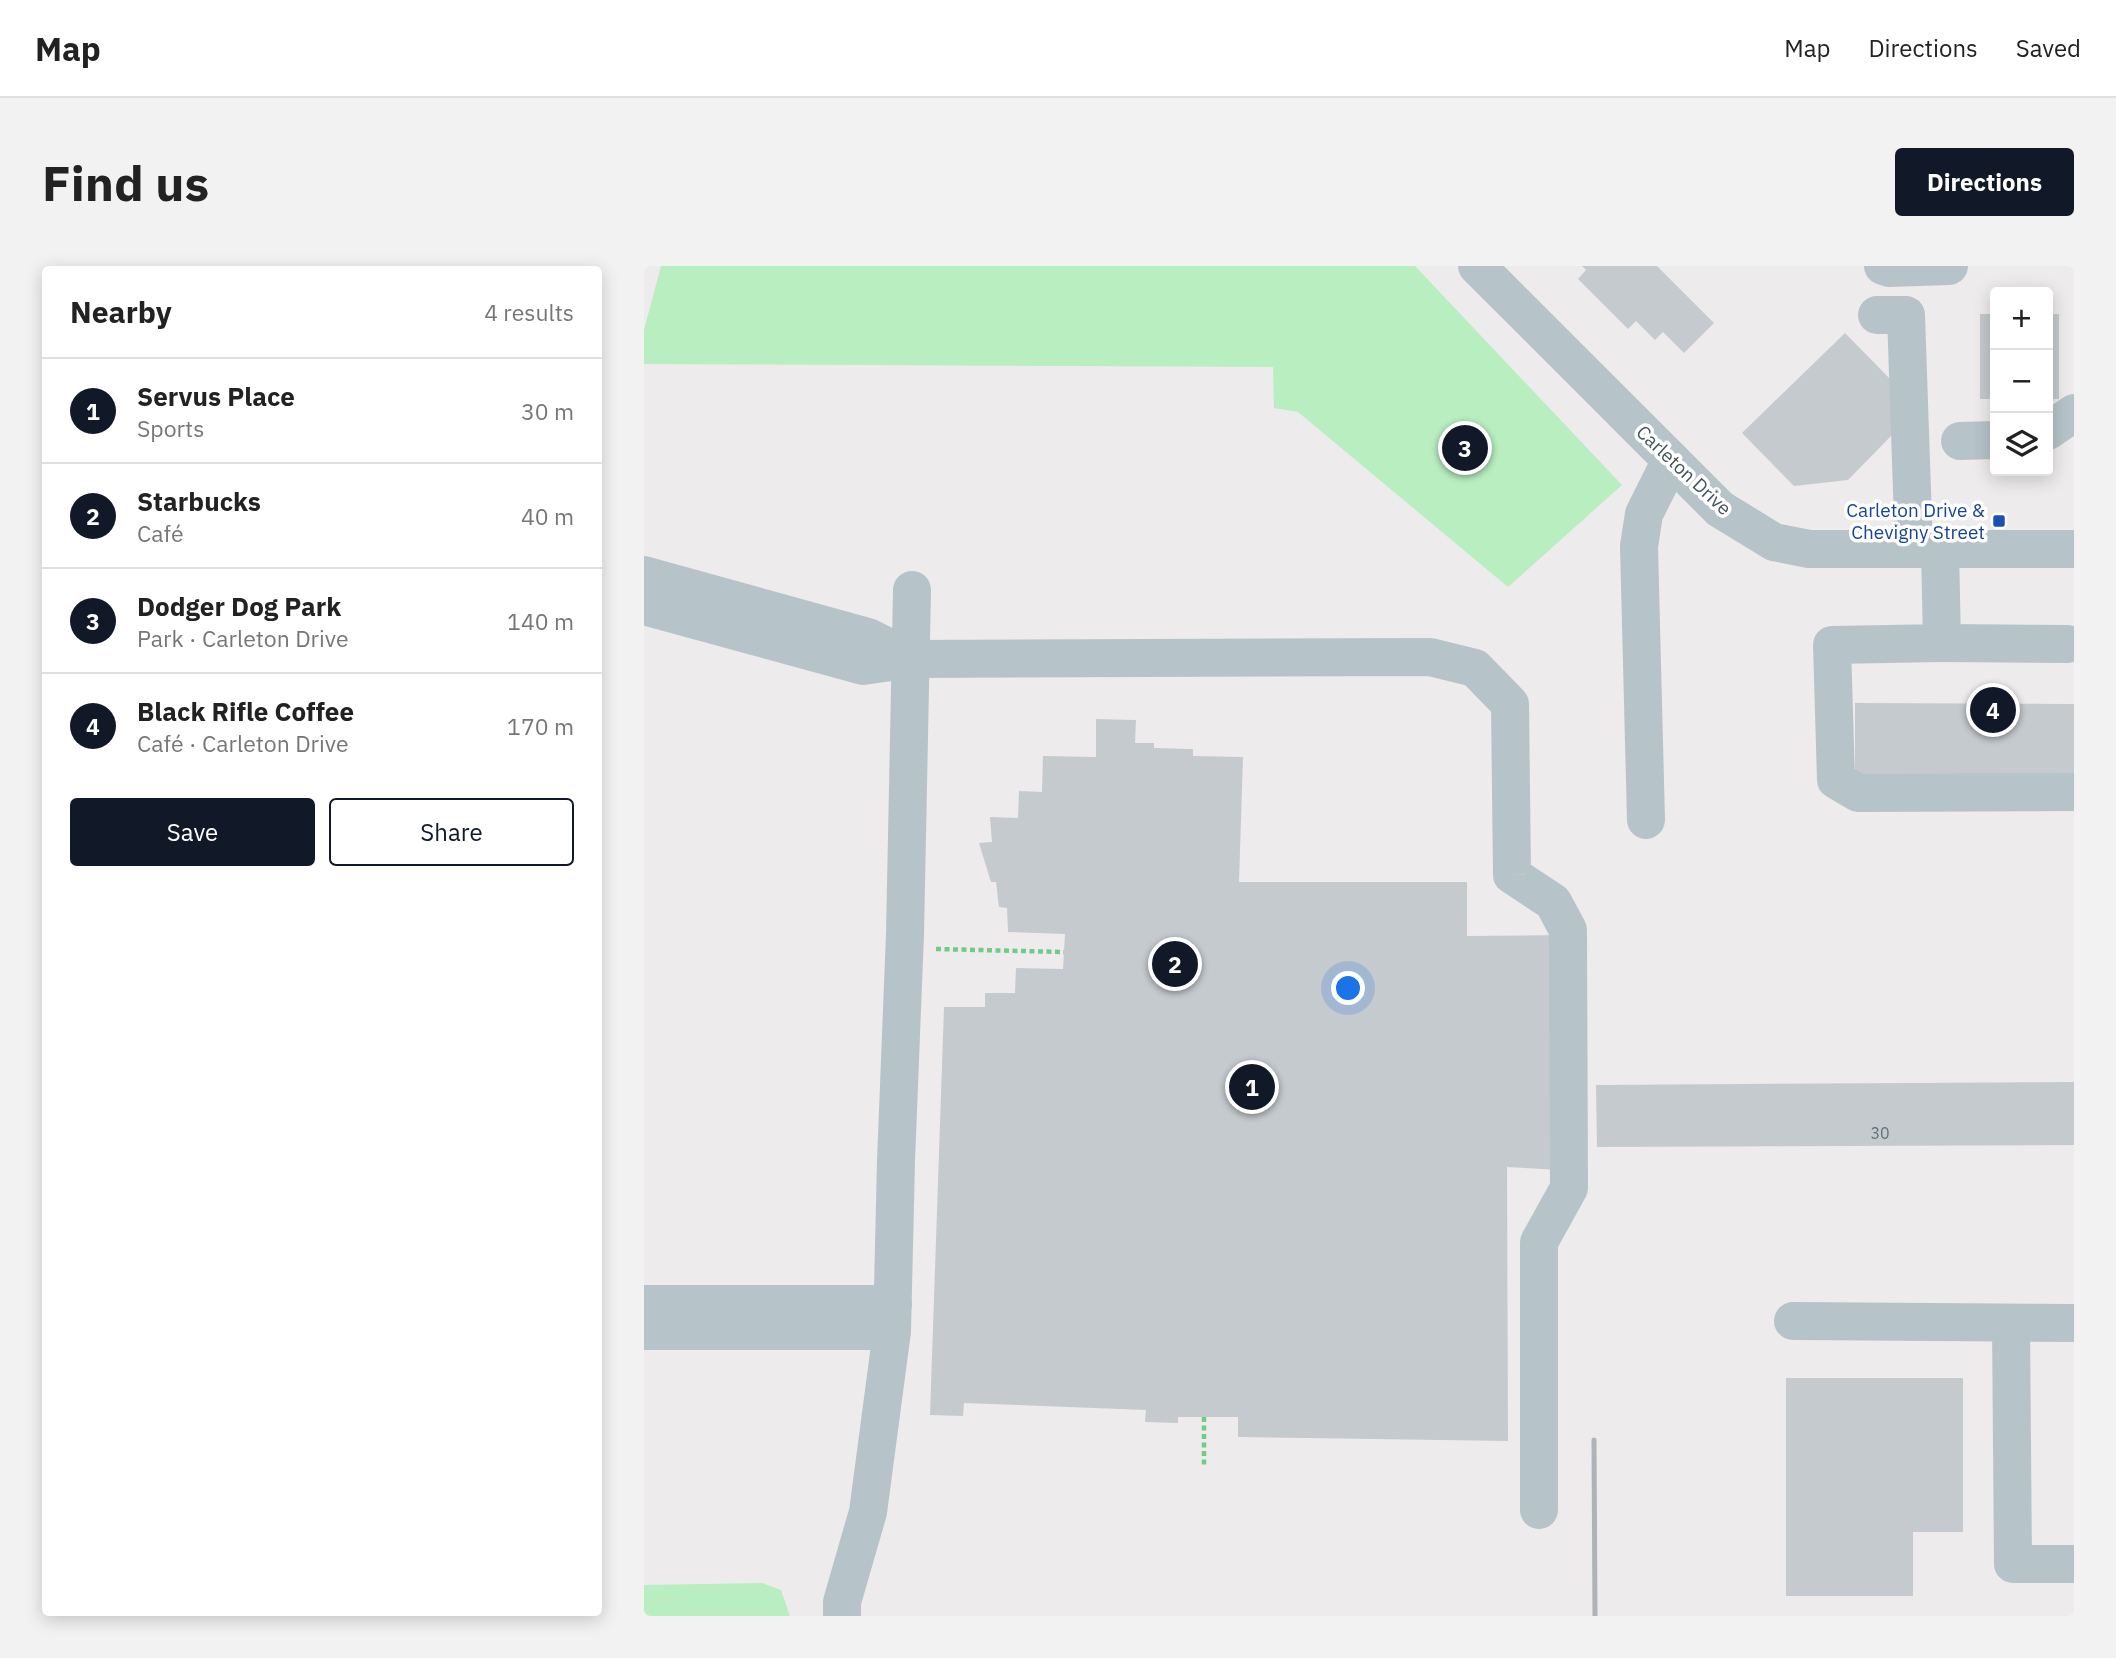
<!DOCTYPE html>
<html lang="en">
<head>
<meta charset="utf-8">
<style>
  :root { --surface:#fff; --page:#f2f2f2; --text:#222; --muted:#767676; --line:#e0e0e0; --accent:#111827 }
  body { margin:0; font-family:"IBM Plex Sans",sans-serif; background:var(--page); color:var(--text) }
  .controls { position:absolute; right:21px; top:21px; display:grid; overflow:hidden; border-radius:7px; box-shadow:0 4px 18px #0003 }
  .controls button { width:63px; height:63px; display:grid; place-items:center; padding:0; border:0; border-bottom:2px solid var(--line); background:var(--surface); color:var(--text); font:35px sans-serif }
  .you { position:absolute; left:705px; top:723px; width:24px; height:24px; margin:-18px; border:5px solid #fff; border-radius:50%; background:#1a73e8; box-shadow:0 0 0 10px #1a73e833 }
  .badge { display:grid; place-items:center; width:46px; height:46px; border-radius:50%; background:var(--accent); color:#fff; font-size:23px; font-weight:700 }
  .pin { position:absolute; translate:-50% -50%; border:4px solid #fff; box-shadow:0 2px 7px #0006 }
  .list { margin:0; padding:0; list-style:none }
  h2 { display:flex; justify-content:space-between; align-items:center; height:91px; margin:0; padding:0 28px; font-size:30px }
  h2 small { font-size:23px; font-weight:400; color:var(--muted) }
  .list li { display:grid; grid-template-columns:46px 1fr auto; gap:21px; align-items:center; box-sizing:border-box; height:105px; padding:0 28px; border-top:2px solid var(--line) }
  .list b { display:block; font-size:26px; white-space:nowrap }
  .list p { margin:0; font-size:23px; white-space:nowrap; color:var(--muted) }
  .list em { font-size:23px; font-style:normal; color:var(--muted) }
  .actions { display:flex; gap:14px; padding:21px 28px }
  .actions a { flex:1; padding:16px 0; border:2px solid var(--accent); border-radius:7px; text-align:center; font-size:24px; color:var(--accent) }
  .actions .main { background:var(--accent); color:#fff }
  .icon { flex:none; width:38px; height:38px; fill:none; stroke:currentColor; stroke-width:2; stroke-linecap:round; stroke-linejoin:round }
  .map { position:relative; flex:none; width:1430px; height:1350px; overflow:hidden; border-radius:7px }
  header { display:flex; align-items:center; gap:42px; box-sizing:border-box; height:98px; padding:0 35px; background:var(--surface); border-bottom:2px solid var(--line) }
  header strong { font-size:33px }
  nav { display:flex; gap:38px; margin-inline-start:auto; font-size:24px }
  .intro { display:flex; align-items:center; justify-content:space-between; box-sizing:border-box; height:168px; padding:0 42px }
  h1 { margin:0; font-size:49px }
  .button { padding:18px 32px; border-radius:7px; background:var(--accent); color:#fff; font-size:24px; font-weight:700 }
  main { display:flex; gap:42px; padding:0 42px }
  aside { flex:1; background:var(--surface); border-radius:7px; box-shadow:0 4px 18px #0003 }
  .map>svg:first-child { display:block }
</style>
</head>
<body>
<header>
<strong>Map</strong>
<nav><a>Map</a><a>Directions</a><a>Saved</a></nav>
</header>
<div class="intro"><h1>Find us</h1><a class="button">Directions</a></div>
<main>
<aside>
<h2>Nearby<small>4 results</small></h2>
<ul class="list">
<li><span class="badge">1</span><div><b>Servus Place</b><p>Sports</p></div><em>30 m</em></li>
<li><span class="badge">2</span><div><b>Starbucks</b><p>Café</p></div><em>40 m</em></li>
<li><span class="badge">3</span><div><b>Dodger Dog Park</b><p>Park · Carleton Drive</p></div><em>140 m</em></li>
<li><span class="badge">4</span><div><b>Black Rifle Coffee</b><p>Café · Carleton Drive</p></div><em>170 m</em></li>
</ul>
<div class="actions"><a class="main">Save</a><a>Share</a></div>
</aside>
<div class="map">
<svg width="1430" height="1350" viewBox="0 0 1430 1350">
  <rect width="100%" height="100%" fill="#eeebec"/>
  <g fill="#b8eec0">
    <polygon points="17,0 771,0 978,219 864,321 654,146 630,142 629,101 0,98 0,64"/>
    <polygon points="118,1317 137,1324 146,1350 0,1350 0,1319"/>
  </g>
  <g fill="#c5cace">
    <polygon points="938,0 1013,0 1070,57 1040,87 1019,66 1011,74 992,55 984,63 934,13 942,4"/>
    <rect x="1336" y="48" width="15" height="85"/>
    <rect x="1404" y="48" width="11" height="85"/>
    <polygon points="1201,67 1251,118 1250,167 1204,214 1150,220 1098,167"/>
    <polygon points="1211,437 1430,438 1430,509 1211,508"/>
    <polygon points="452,453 492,454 491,477 510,477 510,482 549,483 549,490 599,491 595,616 823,616 823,670 921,669 917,904 863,901 864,1175 594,1171 594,1151 534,1151 534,1157 501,1156 502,1144 320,1137 319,1150 286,1149 300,741 341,741 341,727 371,727 372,702 419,703 421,668 364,666 363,642 355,641 352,616 347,616 335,577 348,576 346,551 374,552 375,525 398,526 399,490 452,491"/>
    <polygon points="1430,816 1430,879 953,881 952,819"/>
    <polygon points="1142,1112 1319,1112 1319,1266 1269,1266 1269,1330 1142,1330"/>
  </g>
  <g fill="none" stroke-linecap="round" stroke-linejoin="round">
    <g stroke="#70cb89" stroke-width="4.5" stroke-dasharray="5 3.5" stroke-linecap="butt">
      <polyline points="292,683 420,686"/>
      <polyline points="560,1151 560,1201"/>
    </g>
    <g stroke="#b6c4c9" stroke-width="38">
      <polyline points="833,0 1076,243 1130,276 1165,283 1430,283"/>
      <polyline points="1239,0 1245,2 1305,0"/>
      <polyline points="1233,49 1262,49 1270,283"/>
      <polyline points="1404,165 1430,147"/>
      <polyline points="1316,175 1351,174"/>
      <polyline points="1296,283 1298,377 1188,379 1192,514 1214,527 1430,526"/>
      <polyline points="0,309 224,371 268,393"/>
      <polyline points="0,340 219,400 268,393 786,391 831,402 866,438 868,609 909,636 924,664 925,922 895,976 895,1244"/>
      <polyline points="1298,377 1423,378"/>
      <polyline points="1002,554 995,280 1000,248 1027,194"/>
      <polyline points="0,1038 249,1038"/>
      <polyline points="1149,1055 1430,1057"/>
      <polyline points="1367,1057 1369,1298 1430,1298"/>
      <polyline points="0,1065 248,1065"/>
      <polyline points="198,1350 198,1336 224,1246 248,1065 252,895 261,668 268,324"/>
    </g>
    <polyline stroke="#adb3b6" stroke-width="5" points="950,1174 951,1350"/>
  </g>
  <rect fill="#1a4fb4" stroke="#fff" stroke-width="2.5" x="1348" y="248" width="14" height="14" rx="3.5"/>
  <g text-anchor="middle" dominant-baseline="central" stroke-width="7" stroke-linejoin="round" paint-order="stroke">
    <g font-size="16" fill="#647276">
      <text x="1236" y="867">30</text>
    </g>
    <g font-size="19" fill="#445459" stroke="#fff">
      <text transform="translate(1040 204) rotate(43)">Carleton Drive</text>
    </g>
    <g font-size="19" fill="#164399" stroke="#fff" text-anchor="end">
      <text x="1341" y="244">Carleton Drive &amp;<tspan x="1341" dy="22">Chevigny Street</tspan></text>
    </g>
  </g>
</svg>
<div class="controls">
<button>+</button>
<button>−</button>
<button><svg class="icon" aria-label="layers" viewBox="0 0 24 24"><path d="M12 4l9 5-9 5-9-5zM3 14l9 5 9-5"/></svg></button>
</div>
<div class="you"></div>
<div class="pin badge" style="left:608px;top:821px">1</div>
<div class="pin badge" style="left:531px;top:698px">2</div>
<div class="pin badge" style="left:821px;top:182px">3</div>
<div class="pin badge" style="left:1349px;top:444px">4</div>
</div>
</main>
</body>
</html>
